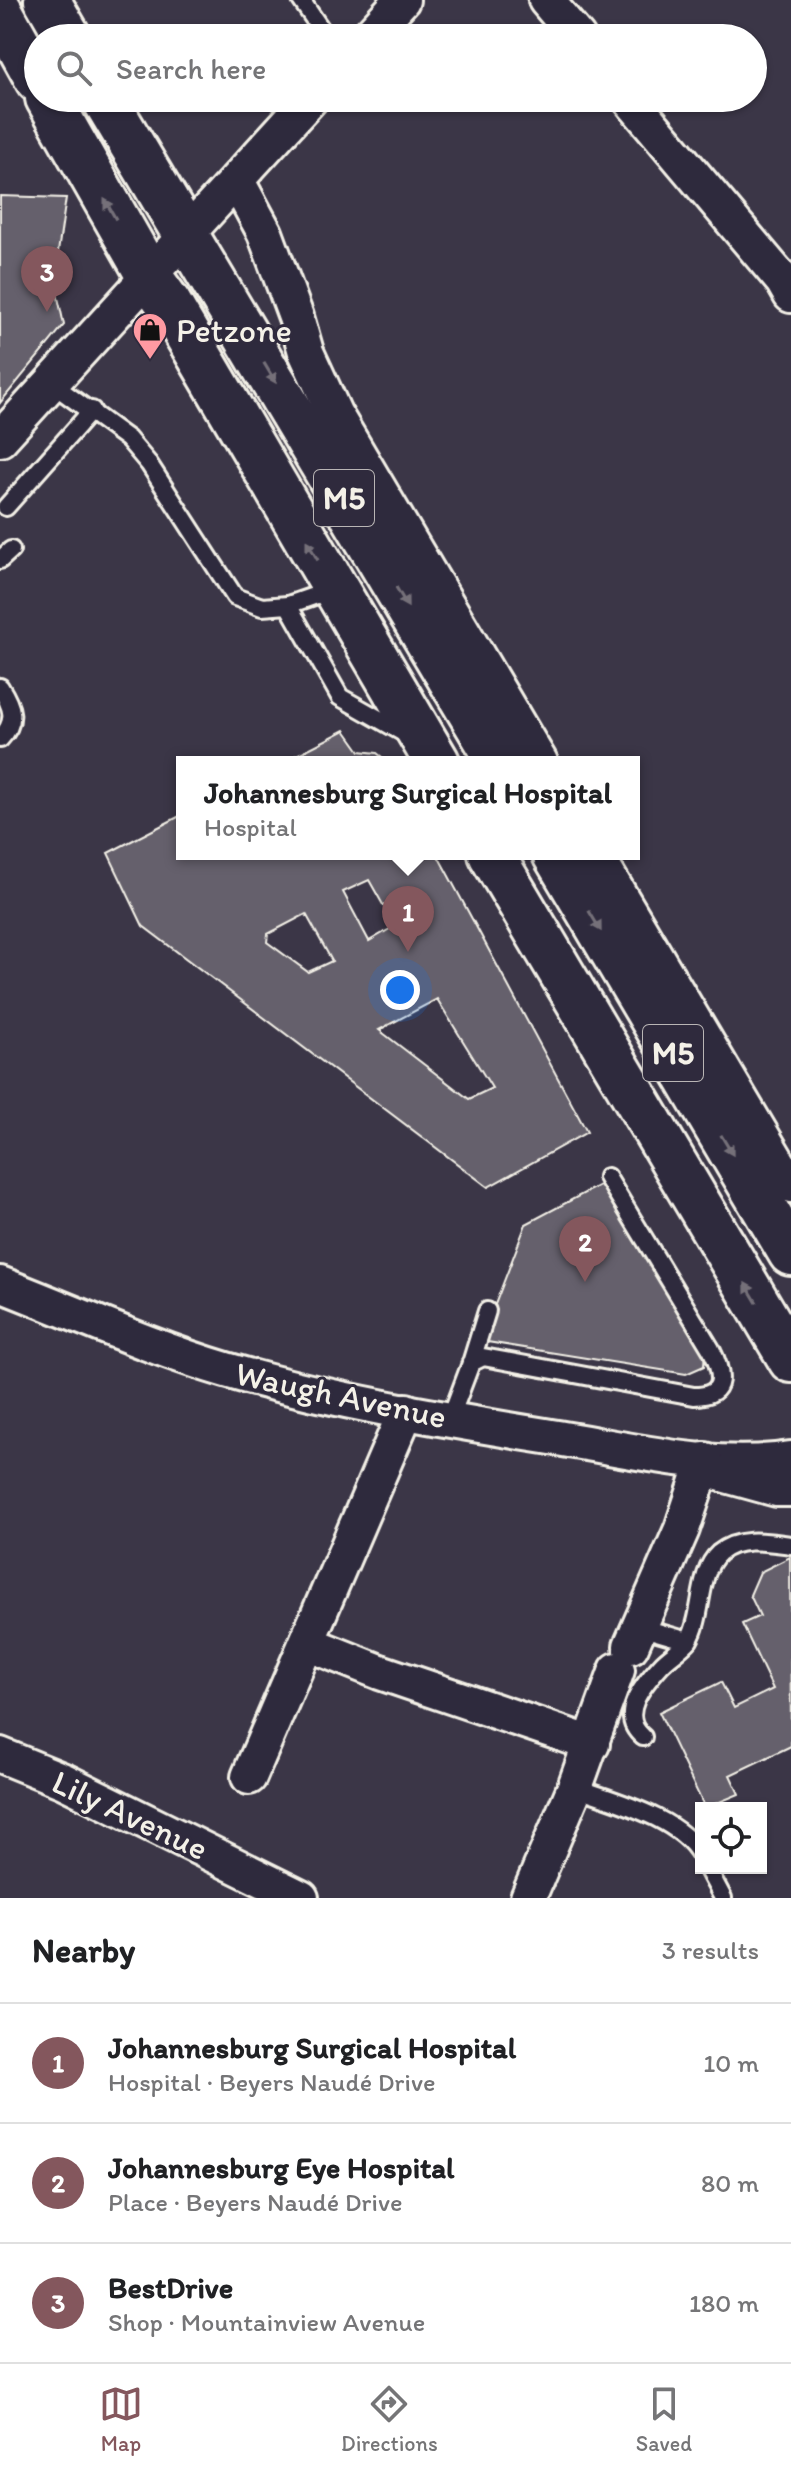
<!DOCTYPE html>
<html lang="en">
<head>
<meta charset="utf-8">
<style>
  :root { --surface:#fff; --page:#f2f2f2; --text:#202124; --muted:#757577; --line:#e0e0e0; --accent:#84575d }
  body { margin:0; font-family:Itim,sans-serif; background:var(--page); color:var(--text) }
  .controls { position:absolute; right:24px; bottom:24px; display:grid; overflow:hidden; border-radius:0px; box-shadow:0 2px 6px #0004 }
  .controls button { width:72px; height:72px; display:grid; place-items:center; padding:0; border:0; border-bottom:2px solid var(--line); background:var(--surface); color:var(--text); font:40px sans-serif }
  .you { position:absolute; left:400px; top:990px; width:28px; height:28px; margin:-20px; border:6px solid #fff; border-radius:50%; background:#1a73e8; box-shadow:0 0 0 12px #1a73e833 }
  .badge { display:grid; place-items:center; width:52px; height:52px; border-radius:50%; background:var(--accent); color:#fff; font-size:26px; font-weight:700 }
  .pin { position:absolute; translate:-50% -66px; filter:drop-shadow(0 2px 4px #0008) }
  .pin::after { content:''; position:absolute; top:42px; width:28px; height:24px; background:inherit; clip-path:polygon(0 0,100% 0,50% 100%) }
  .popup { position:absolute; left:176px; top:756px; width:464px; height:104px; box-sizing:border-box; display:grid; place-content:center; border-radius:0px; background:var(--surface); filter:drop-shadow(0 2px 6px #0005); font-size:26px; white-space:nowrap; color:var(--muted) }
  .popup b { font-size:30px; color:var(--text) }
  .popup::after { content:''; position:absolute; left:50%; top:100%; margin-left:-16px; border:16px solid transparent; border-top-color:var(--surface) }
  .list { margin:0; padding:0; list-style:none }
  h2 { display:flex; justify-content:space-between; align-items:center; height:104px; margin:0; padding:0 32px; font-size:34px }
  h2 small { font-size:26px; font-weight:400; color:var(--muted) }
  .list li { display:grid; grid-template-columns:52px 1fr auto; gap:24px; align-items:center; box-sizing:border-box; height:120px; padding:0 32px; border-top:2px solid var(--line) }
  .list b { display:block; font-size:30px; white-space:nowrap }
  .list p { margin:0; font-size:26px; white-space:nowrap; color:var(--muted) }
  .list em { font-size:26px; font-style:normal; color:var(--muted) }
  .icon { flex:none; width:44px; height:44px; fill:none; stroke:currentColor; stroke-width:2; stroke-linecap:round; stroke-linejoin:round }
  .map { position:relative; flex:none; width:791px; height:1898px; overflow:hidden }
  .search { position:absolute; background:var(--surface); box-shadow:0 2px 6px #0004; left:24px; right:24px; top:24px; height:88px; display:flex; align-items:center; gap:20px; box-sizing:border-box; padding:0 28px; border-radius:44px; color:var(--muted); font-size:30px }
  .sheet { height:464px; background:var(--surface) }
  nav { display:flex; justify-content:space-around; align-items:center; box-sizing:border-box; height:112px; border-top:2px solid var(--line); background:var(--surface); font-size:22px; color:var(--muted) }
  nav a { display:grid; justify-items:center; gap:4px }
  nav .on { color:var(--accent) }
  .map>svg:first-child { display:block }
</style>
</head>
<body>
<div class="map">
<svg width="791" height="1898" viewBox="0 0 791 1898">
  <rect width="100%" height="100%" fill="#3b3647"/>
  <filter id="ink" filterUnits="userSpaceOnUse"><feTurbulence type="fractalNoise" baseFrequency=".0125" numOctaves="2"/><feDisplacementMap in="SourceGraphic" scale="16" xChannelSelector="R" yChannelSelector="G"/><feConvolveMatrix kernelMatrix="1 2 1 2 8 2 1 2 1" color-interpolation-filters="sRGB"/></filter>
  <g filter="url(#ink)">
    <g fill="#65616c" stroke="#f4f1e8" stroke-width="2" fill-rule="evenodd">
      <polygon points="0,196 66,198 54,279 64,325 0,403"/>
      <polygon points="345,730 360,751 377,753 388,762 283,762"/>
      <path d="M182 815V854H437L587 1132 488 1187 143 926 108 853ZM369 880 395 926 369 941 343 892ZM306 914 332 961 308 972 267 942 268 934ZM437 999 492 1088 469 1099 379 1030Z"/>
      <polygon points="607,1181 705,1349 704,1366 686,1374 481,1341 526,1224"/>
      <polygon points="790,1557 791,1746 730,1775 739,1794 705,1808 659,1712 721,1682 734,1708 773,1689 742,1624 760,1616 750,1595 760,1572"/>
    </g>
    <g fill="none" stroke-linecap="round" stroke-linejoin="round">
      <defs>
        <g id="service">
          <polyline points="301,0 327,38"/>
          <polyline points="51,383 128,439 149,464 235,597 262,607 288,605 334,589"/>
          <polyline points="6,507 92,410"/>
          <polyline points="0,560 11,550"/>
          <polyline points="288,605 340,697 409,736"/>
          <path d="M0 687C12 706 18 721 0 739"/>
          <polyline points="471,1363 487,1311"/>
          <path d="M450 1419 471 1363 483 1357 694 1396C729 1396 722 1371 711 1349L607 1177"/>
          <polyline points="640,1627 688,1641"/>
          <path d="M643 1737C617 1715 643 1685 661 1665 669 1656 682 1649 689 1640 704 1615 697 1573 719 1553 739 1536 768 1542 791 1545"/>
          <path d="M575 1787C614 1801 681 1818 701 1856"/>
          <polyline points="707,1868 723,1898"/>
        </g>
        <g id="minor">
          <polyline points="546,0 578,38"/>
          <polyline points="367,38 402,0"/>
          <polyline points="629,98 783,281 791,295"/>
          <polyline points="237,181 265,233 296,317 306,352 335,415 540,762"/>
          <polyline points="0,439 311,98"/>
          <polyline points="595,854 791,1185"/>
          <path d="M0 1284C75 1313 149 1347 226 1370 338 1403 454 1421 569 1440 642 1452 717 1471 791 1459"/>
          <polyline points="719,1473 777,1489 791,1489"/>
          <polyline points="307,1643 380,1672 592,1744"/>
          <polyline points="631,1646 682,1529 705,1460"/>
          <polyline points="0,1755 64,1781 301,1898"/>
          <polyline points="249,1777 406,1411"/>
          <polyline points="528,1898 575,1787 617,1670"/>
        </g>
        <g id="primary">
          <polyline points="47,0 69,38"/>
          <polyline points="0,11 38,80"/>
          <polyline points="48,98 149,276 169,304 437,762"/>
          <polyline points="104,98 500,762"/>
          <polyline points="491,854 791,1360"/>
          <polyline points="555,854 791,1253"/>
        </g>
      </defs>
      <use href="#service" stroke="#f4f1e8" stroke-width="22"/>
      <use href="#minor" stroke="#f4f1e8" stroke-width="40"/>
      <use href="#primary" stroke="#f4f1e8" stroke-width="50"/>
      <use href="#service" stroke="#2f2a3d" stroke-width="16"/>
      <use href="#minor" stroke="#2f2a3d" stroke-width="34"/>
      <use href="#primary" stroke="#2f2a3d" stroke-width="44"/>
    </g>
    <defs><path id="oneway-solid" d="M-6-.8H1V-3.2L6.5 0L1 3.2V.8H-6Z" transform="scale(2)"/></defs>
    <g fill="#747079">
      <use href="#oneway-solid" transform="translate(110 209) rotate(-120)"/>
      <use href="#oneway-solid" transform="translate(270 373) rotate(59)"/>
      <use href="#oneway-solid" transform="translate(312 550) rotate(-120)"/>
      <use href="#oneway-solid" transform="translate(402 597) rotate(59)"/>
      <use href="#oneway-solid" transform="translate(595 921) rotate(59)"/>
      <use href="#oneway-solid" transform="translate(727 1145) rotate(59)"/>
      <use href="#oneway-solid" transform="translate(751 1293) rotate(-121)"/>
    </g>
  </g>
  <defs>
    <symbol id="shop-pin" viewBox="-11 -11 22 30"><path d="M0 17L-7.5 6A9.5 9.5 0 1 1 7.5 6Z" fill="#ff9aa2" stroke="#2f2a3d"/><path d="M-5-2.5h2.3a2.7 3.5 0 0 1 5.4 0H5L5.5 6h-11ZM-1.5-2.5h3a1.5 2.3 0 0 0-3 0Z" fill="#111"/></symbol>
  </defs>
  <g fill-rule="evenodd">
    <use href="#shop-pin" x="130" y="310" width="40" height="54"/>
  </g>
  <g text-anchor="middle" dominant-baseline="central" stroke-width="6" stroke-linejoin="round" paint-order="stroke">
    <g fill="#2f2a3d" stroke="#b9b5b5" stroke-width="2">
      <rect x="314" y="470" width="60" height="56" rx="6"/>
      <rect x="643" y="1025" width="60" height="56" rx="6"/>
    </g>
    <g font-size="32" font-weight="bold" fill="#f4f1e8">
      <text x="344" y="498">M5</text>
      <text x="673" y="1053">M5</text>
    </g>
    <g font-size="34" fill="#f4f1e8" stroke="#2f2a3d" text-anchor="start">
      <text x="176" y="330">Petzone</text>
    </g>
    <g font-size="34" fill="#f4f1e8" stroke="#2f2a3d">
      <text transform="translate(341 1395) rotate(12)">Waugh Avenue</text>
      <text transform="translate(130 1815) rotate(25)">Lily Avenue</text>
    </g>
  </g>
</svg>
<div class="controls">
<button><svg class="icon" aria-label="locate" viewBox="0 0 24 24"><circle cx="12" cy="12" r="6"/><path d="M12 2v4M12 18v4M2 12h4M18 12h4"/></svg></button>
</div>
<div class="you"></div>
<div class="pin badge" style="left:408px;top:952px">1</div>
<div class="popup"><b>Johannesburg Surgical Hospital</b>Hospital</div>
<div class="pin badge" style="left:585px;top:1282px">2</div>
<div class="pin badge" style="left:47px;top:312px">3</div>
<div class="search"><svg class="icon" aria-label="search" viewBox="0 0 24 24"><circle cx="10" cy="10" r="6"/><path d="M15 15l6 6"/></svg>Search here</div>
</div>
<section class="sheet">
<h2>Nearby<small>3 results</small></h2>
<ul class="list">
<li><span class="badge">1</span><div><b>Johannesburg Surgical Hospital</b><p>Hospital · Beyers Naudé Drive</p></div><em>10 m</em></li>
<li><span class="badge">2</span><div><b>Johannesburg Eye Hospital</b><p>Place · Beyers Naudé Drive</p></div><em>80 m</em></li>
<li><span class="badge">3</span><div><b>BestDrive</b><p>Shop · Mountainview Avenue</p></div><em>180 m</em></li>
</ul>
</section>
<nav>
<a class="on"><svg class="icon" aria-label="map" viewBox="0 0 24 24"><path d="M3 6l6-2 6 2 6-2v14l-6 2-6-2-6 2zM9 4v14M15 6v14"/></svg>Map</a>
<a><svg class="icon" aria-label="directions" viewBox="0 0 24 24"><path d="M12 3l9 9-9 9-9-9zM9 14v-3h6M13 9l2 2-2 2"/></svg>Directions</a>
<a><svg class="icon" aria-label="saved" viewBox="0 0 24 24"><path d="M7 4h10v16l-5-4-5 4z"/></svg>Saved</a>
</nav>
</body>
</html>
